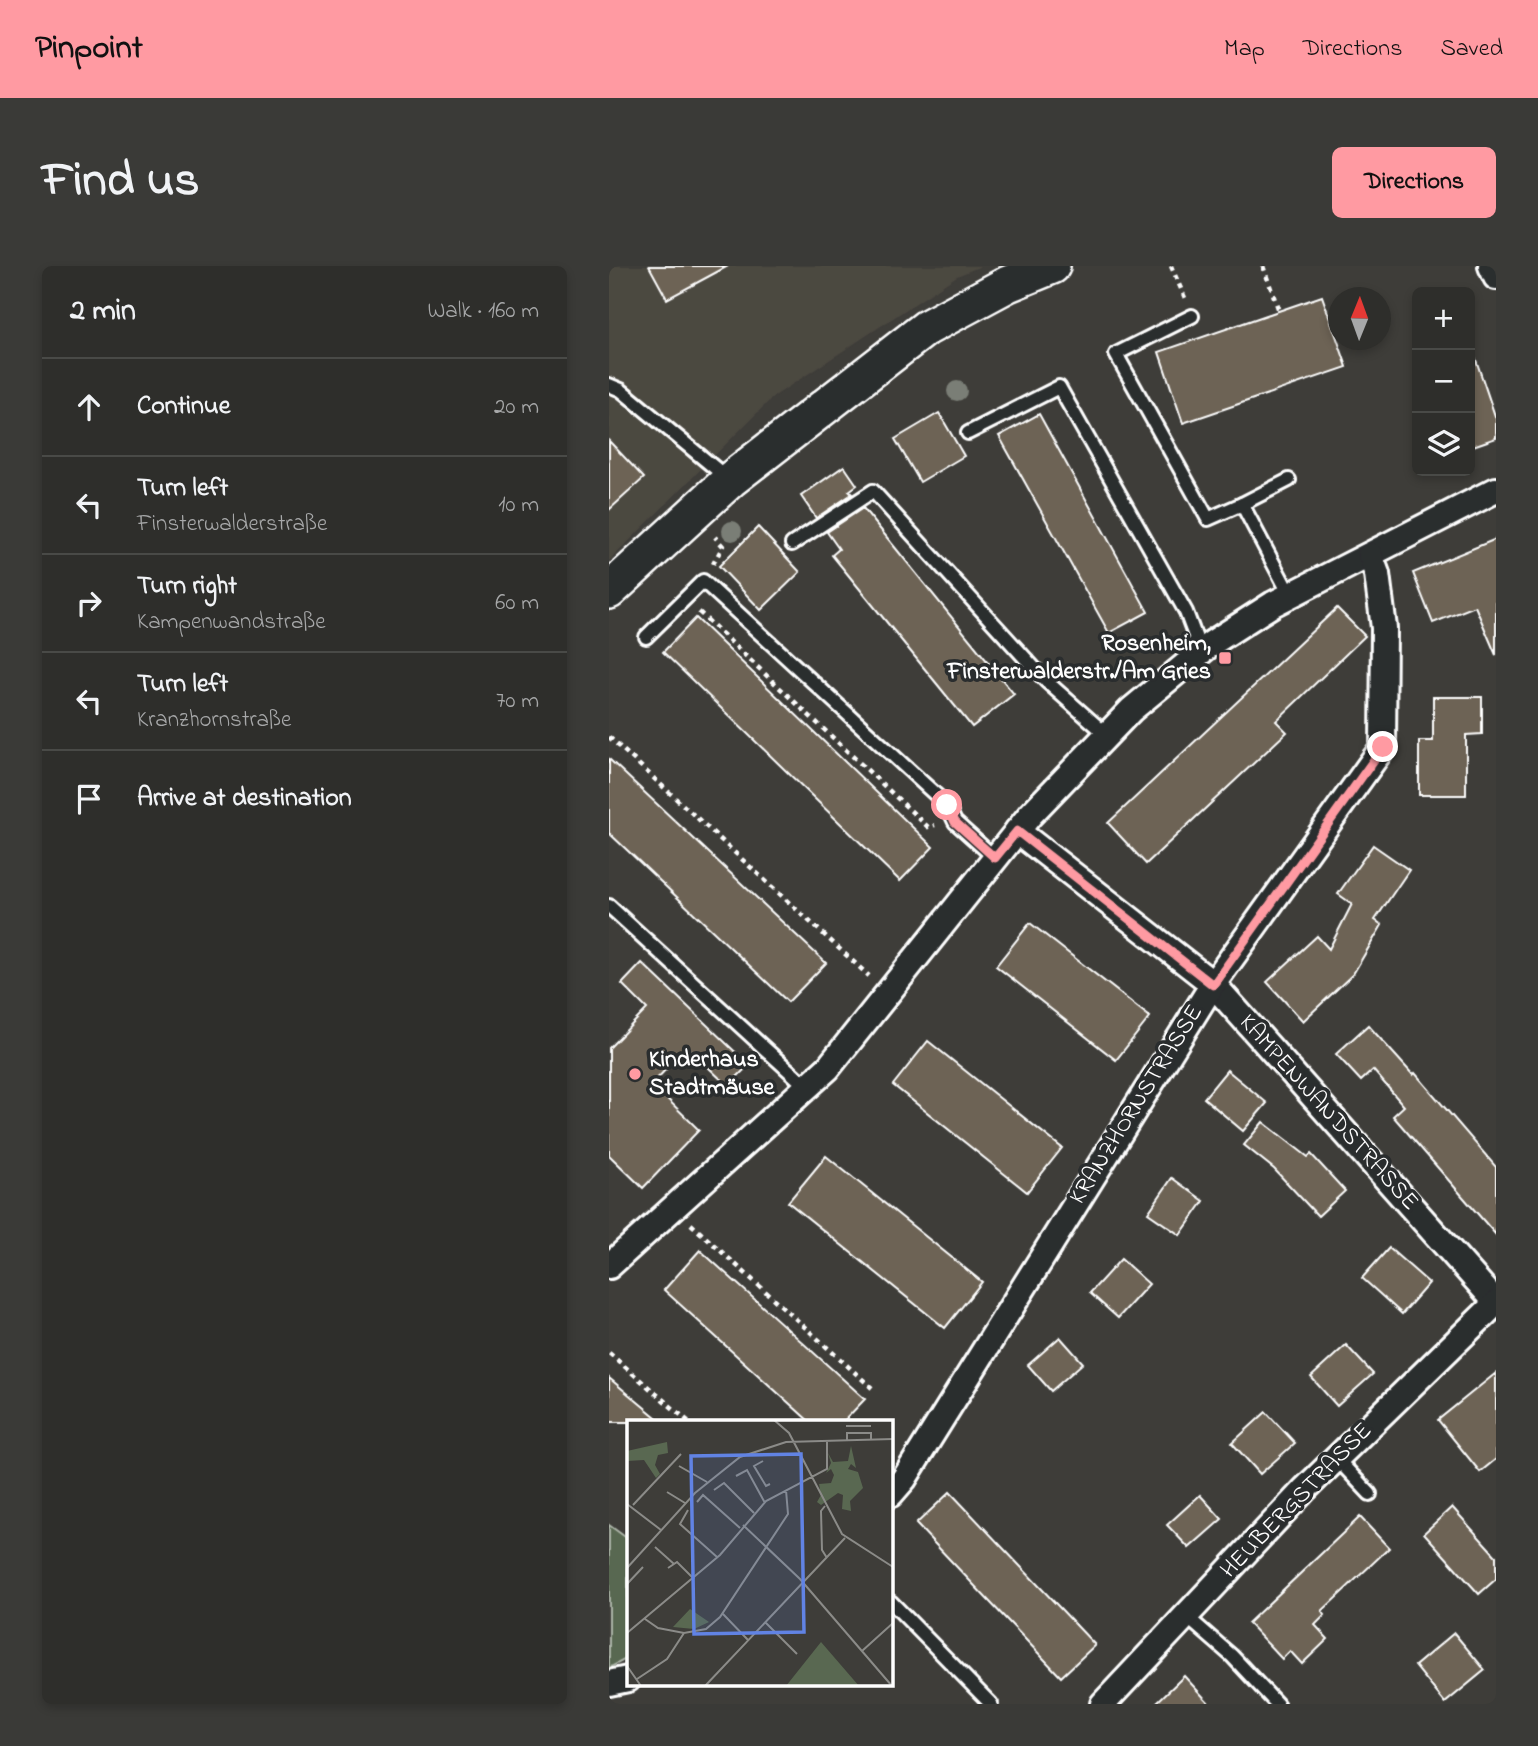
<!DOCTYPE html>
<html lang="en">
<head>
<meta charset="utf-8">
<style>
  :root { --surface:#2e2e2b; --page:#3a3a37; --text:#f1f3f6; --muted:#a7a8a9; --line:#494a47; --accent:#ff9aa2 }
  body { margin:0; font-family:"Indie Flower",sans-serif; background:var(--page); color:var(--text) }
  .controls { position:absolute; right:21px; top:21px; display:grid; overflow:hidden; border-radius:10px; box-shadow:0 4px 10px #0003 }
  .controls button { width:63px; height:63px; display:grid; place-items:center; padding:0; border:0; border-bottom:2px solid var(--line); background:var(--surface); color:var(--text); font:35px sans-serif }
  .compass { position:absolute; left:719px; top:21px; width:63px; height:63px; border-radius:50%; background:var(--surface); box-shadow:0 4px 10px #0003; rotate:1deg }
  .stop { position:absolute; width:21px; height:21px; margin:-16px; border:5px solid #ff9aa2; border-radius:50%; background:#fff }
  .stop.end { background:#ff9aa2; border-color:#fff; box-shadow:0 2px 7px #0008 }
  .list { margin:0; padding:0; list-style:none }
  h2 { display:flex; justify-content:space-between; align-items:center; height:91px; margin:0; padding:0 28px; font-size:30px }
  h2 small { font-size:23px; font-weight:400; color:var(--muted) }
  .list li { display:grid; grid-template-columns:46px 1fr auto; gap:21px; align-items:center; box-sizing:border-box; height:98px; padding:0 28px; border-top:2px solid var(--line) }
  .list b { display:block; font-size:26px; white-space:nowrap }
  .list p { margin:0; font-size:23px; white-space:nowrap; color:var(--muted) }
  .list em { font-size:23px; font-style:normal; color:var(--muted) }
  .icon { flex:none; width:38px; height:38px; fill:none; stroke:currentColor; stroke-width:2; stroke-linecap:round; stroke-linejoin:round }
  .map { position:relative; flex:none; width:887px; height:1438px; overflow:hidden; border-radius:10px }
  header { display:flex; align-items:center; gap:42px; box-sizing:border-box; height:98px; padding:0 35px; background:var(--accent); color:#111 }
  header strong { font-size:33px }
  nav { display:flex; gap:38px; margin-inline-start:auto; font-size:24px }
  .intro { display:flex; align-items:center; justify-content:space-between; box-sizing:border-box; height:168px; padding:0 42px }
  h1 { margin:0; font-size:49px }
  .button { padding:18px 32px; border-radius:10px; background:var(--accent); color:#111; font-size:24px; font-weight:700 }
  main { display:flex; gap:42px; padding:0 42px }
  aside { flex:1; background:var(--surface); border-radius:10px; box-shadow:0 4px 10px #0003 }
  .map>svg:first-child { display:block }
</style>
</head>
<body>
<header>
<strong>Pinpoint</strong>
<nav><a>Map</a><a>Directions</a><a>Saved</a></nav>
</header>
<div class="intro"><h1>Find us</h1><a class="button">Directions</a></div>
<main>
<aside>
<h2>2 min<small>Walk · 160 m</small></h2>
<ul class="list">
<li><svg class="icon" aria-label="ahead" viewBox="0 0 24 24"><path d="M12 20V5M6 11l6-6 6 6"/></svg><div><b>Continue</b></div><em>20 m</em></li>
<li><svg class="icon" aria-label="left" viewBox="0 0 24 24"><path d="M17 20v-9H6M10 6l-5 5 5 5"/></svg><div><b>Turn left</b><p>Finsterwalderstraße</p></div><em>10 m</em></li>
<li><svg class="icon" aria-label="right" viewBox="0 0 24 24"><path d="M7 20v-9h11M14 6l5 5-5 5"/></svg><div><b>Turn right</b><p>Kampenwandstraße</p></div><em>60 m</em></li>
<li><svg class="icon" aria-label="left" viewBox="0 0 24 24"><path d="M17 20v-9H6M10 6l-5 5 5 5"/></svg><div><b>Turn left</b><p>Kranzhornstraße</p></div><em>70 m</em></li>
<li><svg class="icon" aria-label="arrive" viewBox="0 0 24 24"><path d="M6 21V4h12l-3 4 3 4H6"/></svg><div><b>Arrive at destination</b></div></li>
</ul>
</aside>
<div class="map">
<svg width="887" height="1438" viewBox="0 0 887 1438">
  <rect width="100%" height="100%" fill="#3e3d39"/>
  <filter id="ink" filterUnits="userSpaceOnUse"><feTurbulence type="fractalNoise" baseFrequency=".0143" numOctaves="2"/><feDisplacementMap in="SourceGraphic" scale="14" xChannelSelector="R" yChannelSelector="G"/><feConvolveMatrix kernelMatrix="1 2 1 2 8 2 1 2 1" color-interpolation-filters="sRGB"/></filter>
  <g filter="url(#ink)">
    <polygon fill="#4c4841" points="0,0 372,0 348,10 164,131 0,295"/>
    <polygon fill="#596851" stroke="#acb4a8" stroke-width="2" points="0,1259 19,1273 19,1392 0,1402"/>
    <g fill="#6d6354" stroke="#fff" stroke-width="2">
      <polygon points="40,0 119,0 58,33"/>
      <polygon points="713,30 738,101 574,157 550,86"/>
      <polygon points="861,88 865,88 887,153 887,172 861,181"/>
      <polygon points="330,147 355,190 311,216 286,173"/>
      <polygon points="430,148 539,346 500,367 390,170"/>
      <polygon points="0,175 35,212 0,244"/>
      <polygon points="235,200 248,219 240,225 243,228 207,252 192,230"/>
      <polygon points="254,242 405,428 363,461 223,289 230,283 218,266"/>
      <polygon points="149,261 191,306 152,344 110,300"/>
      <polygon points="887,273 887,389 866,340 824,357 804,307"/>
      <polygon points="728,342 756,370 667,455 678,466 537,598 499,557"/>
      <polygon points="87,352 324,581 291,615 54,386"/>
      <polygon points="824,431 873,431 873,468 857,469 857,529 810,529 810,475 824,475"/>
      <polygon points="0,493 217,697 179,736 0,567"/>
      <polygon points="764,579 800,604 766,654 773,659 744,708 694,755 658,716 708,670 720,683 743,638 729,628"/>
      <polygon points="421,657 541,751 507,794 387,700"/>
      <polygon points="33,697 140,799 119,820 78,781 43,818 90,864 34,922 0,889 0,782 38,743 13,718"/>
      <polygon points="759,759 804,809 806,807 887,901 887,969 784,850 795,840 764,804 752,815 727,788"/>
      <polygon points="319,775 453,882 418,926 284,819"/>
      <polygon points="618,804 658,837 634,865 595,832"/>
      <polygon points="654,856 699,891 702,888 736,925 709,950 665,903 635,879"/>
      <polygon points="217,890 373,1016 336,1062 179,936"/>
      <polygon points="563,912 595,935 571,969 539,947"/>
      <polygon points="780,982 820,1017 793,1048 753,1012"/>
      <polygon points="91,984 256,1133 234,1156 201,1156 55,1024"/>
      <polygon points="512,993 540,1018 509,1052 481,1027"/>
      <polygon points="451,1071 474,1097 442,1125 419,1099"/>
      <polygon points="737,1079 764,1108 728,1140 702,1111"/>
      <polygon points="887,1107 887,1193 871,1206 829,1154"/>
      <polygon points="0,1112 53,1156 0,1156"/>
      <polygon points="657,1146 686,1177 651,1208 623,1177"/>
      <polygon points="341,1226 486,1379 452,1411 307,1258"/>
      <polygon points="591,1229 613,1253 580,1282 558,1259"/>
      <polygon points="843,1241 887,1290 887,1313 870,1328 815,1267"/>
      <polygon points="751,1251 780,1282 713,1345 716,1349 706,1359 719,1373 693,1398 681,1385 673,1393 639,1357"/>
      <polygon points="845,1367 876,1404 836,1437 806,1400"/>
      <polygon points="575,1410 601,1438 546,1438"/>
    </g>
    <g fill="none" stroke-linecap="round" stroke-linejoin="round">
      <defs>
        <g id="service">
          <polyline points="583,50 507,88 599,253 633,238"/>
          <polyline points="0,119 12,124 118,212"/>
          <polyline points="359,167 450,121 577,346 592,386"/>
          <polyline points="680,214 633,238 681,329"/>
          <polyline points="183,278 264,225 437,415 498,469"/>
          <polyline points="37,371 94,315 338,539 346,556 386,592"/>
          <polyline points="0,640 198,821"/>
          <polyline points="727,1192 761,1228"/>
          <polyline points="282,1336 382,1438"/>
          <polyline points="577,1350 623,1390 668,1438"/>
        </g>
        <g id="minor">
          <polyline points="882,0 887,11"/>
          <polyline points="408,565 604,718 887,1036"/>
          <polyline points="0,1000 219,802 421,549 522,444 603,377 664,338 887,224"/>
          <polyline points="282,1228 295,1213 604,718 774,481 775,362 768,308 761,289"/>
          <polyline points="0,1417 19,1413"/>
          <polyline points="494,1438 696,1223 887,1037"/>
        </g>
        <polyline id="secondary" points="0,325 121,214 317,62 399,18 443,0"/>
      </defs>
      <use href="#service" stroke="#fff" stroke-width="18"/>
      <use href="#minor" stroke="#fff" stroke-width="30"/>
      <use href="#secondary" stroke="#fff" stroke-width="40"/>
      <g stroke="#fff" stroke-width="4.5" stroke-dasharray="5 5" stroke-linecap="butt">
        <polyline points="562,0 576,32"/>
        <polyline points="654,0 670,45"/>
        <polyline points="104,298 114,280 106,271"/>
        <polyline points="90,346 319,561 326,559"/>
        <polyline points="0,471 260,710"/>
        <polyline points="82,958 263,1122"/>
        <polyline points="0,1087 80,1156"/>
      </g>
      <use href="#service" stroke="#2a2d2e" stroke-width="12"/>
      <use href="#minor" stroke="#2a2d2e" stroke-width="24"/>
      <use href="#secondary" stroke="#2a2d2e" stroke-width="35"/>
    </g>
    <g fill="#7a7e76">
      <circle cx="348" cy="125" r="10"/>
      <circle cx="123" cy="265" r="10"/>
    </g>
  </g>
  <g fill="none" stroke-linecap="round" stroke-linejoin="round" filter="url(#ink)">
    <polyline stroke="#ff9aa2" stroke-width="9" points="338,539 346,556 386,592 408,565 604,719 774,481"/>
  </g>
  <g fill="#ff9aa2" stroke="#2a2d2e" stroke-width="2.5">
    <rect x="609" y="385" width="14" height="14" rx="3.5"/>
    <circle cx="26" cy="808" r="7"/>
  </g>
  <g text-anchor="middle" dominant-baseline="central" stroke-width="7" stroke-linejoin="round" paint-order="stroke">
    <g font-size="24" font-weight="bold" fill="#fff" stroke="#2a2d2e" text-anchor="end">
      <text x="602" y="378">Rosenheim,<tspan x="602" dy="28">Finsterwalderstr./Am Gries</tspan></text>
      <text x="40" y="794" text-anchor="start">Kinderhaus<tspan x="40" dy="28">Stadtmäuse</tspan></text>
    </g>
    <g font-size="24" fill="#fff" stroke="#2a2d2e">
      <text transform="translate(528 839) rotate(-58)">KRANZHORNSTRASSE</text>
      <text transform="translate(719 847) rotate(48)">KAMPENWANDSTRASSE</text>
      <text transform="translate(688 1235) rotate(-46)">HEUBERGSTRASSE</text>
    </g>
  </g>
  <g transform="translate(18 1154)">
    <rect width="266" height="266" fill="#3e3d39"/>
    <path d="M40 22 41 33 31 35 28 45 33 54 29 58 17 40 0 41V31ZM224 26 229 48 224 44 221 49 231 52 236 68 223 81 224 91 215 89 216 75 211 73 194 85 190 82 194 75 192 64 204 63 207 55 204 49 199 53 204 43 201 33 206 42 221 41ZM63 189 82 202 67 209 46 207ZM194 222 232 266H159Z" fill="#596851"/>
    <path fill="none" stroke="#8b8b88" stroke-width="2" d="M147 0 162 13 215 114 266 147M219 6H244M220 20V13H244V20M136 41 127 46 139 66 143 64M52 46 80 62M109 56 120 50 138 83M87 70 97 63 127 93M40 72 58 83M70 82 76 75 113 108M0 84 34 110M6 85 54 34M198 86 194 91 195 130 200 138M61 90 53 104 90 137M116 105 173 159 265 266M28 127 47 144M0 148 68 73 113 37 159 22 266 19M41 148 50 142 67 159M0 164 16 147M96 194 121 220M18 199 31 208 57 213 79 209 93 197 161 94 159 70M138 202 170 234M0 213 93 135 139 81 200 49V21M235 231 266 203M0 246 14 266M10 259 40 239 57 213M78 266 218 118"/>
    <path fill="#6183e4" fill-opacity="0.15" stroke="#6183e4" stroke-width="3.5" d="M174 34 177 212 67 214 64 36Z"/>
    <rect width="266" height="266" fill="none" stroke="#fff" stroke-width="3.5"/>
  </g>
</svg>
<div class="controls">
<button>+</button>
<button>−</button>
<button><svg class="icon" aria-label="layers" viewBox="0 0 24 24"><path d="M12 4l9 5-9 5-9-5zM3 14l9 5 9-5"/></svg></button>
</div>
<svg class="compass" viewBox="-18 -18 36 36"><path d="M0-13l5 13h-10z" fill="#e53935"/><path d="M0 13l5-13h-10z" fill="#a7a8a9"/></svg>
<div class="stop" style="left:338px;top:539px"></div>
<div class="stop end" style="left:774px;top:481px"></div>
</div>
</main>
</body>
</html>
